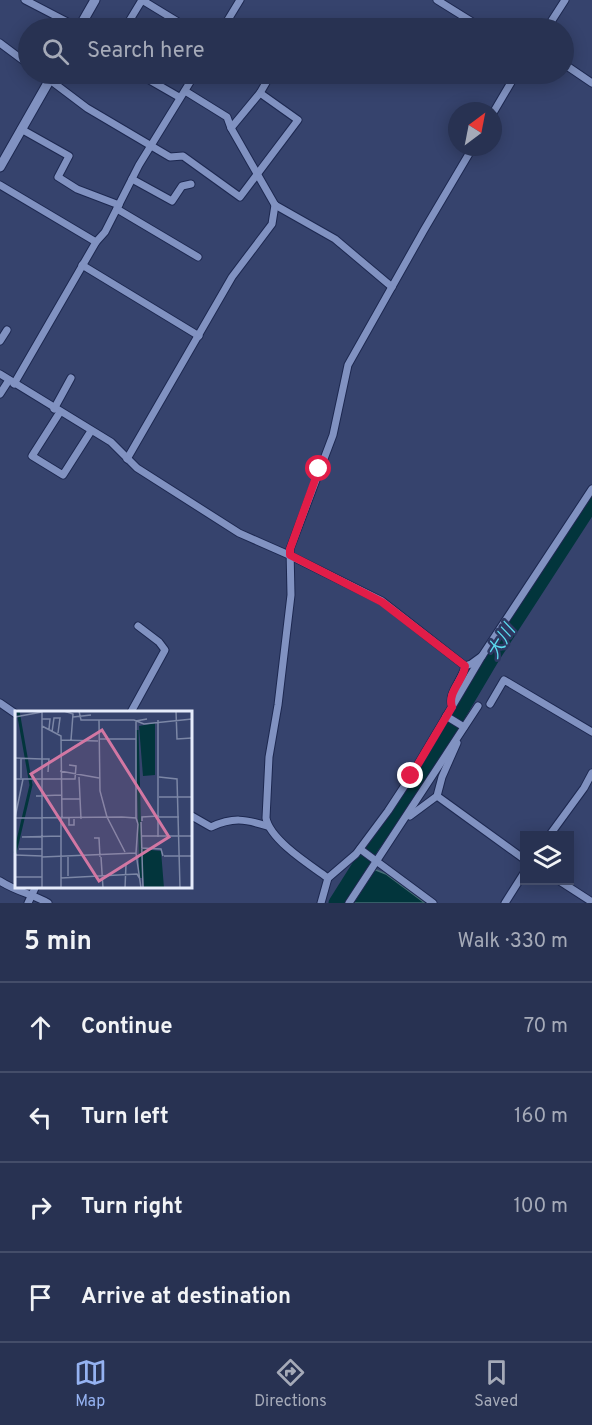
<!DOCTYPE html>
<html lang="en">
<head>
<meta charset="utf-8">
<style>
  :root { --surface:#283252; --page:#343e5c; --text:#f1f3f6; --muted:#a5aab8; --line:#444d69; --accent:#95b2f1 }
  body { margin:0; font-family:Overpass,"Noto Sans JP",sans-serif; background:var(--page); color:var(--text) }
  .controls { position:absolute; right:18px; bottom:18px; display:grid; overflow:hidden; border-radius:0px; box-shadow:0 3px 15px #0003 }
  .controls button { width:54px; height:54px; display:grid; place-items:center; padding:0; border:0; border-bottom:2px solid var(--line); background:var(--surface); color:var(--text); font:30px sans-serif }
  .compass { position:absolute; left:448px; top:102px; width:54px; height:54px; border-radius:50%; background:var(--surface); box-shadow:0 3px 15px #0003; rotate:32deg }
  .stop { position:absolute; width:18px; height:18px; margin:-14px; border:4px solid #e11d48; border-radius:50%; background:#fff }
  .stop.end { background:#e11d48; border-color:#fff; box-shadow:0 2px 6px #0008 }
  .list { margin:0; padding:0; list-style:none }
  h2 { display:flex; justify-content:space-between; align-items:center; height:78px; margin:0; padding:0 24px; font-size:26px }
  h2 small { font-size:20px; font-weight:400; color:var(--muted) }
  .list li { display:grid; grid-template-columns:39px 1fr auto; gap:18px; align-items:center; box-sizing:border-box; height:90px; padding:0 24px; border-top:2px solid var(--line) }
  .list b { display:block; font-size:22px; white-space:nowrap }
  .list em { font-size:20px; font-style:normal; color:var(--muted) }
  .icon { flex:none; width:33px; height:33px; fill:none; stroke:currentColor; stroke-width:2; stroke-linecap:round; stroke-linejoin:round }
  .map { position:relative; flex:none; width:592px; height:903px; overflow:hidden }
  .search { position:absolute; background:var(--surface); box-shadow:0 3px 15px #0003; left:18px; right:18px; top:18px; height:66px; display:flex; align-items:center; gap:15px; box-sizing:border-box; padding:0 21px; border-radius:33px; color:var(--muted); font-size:22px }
  .sheet { height:438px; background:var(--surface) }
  nav { display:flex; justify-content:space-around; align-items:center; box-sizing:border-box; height:84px; border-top:2px solid var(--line); background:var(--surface); font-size:16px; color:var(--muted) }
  nav a { display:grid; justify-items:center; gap:3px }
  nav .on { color:var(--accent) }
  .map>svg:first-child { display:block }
</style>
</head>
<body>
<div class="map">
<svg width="592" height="903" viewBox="0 0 592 903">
  <rect width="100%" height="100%" fill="#36436d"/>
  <polygon fill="#02353c" stroke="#466c75" stroke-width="1.5" points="376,870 386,874 425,903 353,903 373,872"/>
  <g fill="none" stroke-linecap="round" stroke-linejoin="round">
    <polyline stroke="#02353c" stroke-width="15" points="336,903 372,846 425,771 493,656 592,503"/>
    <defs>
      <g id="street">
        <polyline points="25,0 79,28"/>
        <polyline points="142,0 188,28"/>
        <polyline points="437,0 482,28"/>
        <polyline points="125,28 142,0"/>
        <polyline points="223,28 240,0"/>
        <polyline points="547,28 565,0"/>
        <polyline points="0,43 28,64"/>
        <polyline points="564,64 592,83"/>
        <polyline points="42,74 87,108 170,157 183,156 240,197 298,120 260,93"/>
        <polyline points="139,74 179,97"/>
        <polyline points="185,91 227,117 231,128 275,205 335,239 392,287"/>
        <polyline points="493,113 516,74"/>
        <polyline points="231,128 260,93 271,74"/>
        <polyline points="21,129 69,156 58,177 77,189 119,205"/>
        <polyline points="132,179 172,201 182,186 191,184"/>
        <polyline points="0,185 96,242"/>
        <polyline points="117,209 198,257"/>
        <polyline points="82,265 199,336"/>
        <polyline points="0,341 7,330"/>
        <path d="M0 374 111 442 137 468 239 533 289 555 382 601 465 666C463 680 447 692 452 707"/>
        <polyline points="14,384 96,242 105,232 139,165 195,74"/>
        <polyline points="0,394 9,380"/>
        <polyline points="54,409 71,378"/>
        <polyline points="60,412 32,456 63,475 91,431"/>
        <polyline points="127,459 232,277 272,224 275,205"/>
        <polyline points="465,666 471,664 482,656 592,489"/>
        <polyline points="0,703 16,714"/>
        <polyline points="490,704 504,680 592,732"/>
        <polyline points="131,712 165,650 159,642 138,626"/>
        <polyline points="446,716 464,727"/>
        <polyline points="437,796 524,859"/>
        <path d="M190 815 211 827C233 817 245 819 267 826"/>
        <polyline points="410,816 437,796 442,777 457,743"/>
        <polyline points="549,836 584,788 592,773"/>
        <polyline points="360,849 433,903"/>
        <path d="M328 878C310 865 270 840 266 818L269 757 278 705 291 595 290 549 333 435 348 365 424 230 473 147"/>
        <polyline points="558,880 592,902"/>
        <path d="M0 881C15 891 32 894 48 903"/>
        <polyline points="28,903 36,886"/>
        <polyline points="321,903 328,878 356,854 388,811 411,776 482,656"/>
        <polyline points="349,903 478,706"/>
        <polyline points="505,903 524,873"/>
      </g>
      <g id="secondary">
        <polyline points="79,28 95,0"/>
        <polyline points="0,167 53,74"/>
      </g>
    </defs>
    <use href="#street" stroke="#1d2850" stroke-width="9"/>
    <use href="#secondary" stroke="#1d2850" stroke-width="11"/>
    <use href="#street" stroke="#8192c1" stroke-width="7"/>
    <use href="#secondary" stroke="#8192c1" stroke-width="9"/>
  </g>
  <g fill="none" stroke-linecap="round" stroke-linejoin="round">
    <path stroke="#e11d48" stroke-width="8" d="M319 469 290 549V555L382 602 465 666C464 680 447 692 452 707L411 776"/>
  </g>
  <g text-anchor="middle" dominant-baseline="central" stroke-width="5" stroke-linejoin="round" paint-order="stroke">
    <g font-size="18" font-style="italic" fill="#5bdaee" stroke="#2c3861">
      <text transform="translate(502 642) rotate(-58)">大川</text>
    </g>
  </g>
  <g transform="translate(15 711)">
    <rect width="177" height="177" fill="#36436d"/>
    <path d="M140 12V64L128 65 124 15ZM126 138 146 140 149 177H129Z" fill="#02353c"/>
    <path fill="none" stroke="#02353c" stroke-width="3" d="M122 19 126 167M0 142 16 74 3 0"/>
    <path fill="none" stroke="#7c87a6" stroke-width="1.5" d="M49 0 58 3 56 29M64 0 66 9H84M161 0 162 28 177 27M0 6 27 1M58 6 76 4M27 8H35L34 18M143 9V126M27 15 46 25 47 106M37 21 39 7H45L43 22M84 28H121M46 29 83 30M0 47 27 48M27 48H34L33 61M45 60 84 67M64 66 66 108M144 66 162 68 165 177M6 67V48M0 68H60L61 55 54 54M21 85 46 84M144 86H177M46 88H65M144 106H164M0 107 107 106 121 107 123 113M0 107 8 68M54 107V114H59V108M121 107V10L132 8M127 110V106L144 105M126 111 128 177M123 113 121 142 126 177M127 125H177M7 126 46 125M79 127H84L85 146M126 137 146 138 148 145M4 138H27M110 141 92 106 85 80 84 9H119L129 13 177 8M0 144 27 145M149 145H177M27 146 121 142M53 146V165M86 146 88 177M0 166H27M46 167 122 163 125 168M27 177V0M46 177V107M110 177 111 153"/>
    <path fill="#d277a3" fill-opacity="0.15" stroke="#d277a3" stroke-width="3" d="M87 19 154 126 84 170 16 63Z"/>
    <rect width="177" height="177" fill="none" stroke="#e6ecfb" stroke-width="3"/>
  </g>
</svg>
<div class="controls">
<button><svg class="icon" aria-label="layers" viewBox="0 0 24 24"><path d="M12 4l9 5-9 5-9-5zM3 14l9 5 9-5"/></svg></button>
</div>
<svg class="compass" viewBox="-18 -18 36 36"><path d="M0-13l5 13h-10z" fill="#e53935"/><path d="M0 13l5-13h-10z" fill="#a5aab8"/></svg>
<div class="stop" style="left:319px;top:469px"></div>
<div class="stop end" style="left:411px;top:776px"></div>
<div class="search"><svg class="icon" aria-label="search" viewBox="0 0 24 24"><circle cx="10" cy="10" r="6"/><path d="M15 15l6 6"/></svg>Search here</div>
</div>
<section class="sheet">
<h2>5 min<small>Walk · 330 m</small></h2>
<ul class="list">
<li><svg class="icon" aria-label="ahead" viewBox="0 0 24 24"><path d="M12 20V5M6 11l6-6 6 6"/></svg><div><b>Continue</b></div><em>70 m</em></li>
<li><svg class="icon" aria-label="left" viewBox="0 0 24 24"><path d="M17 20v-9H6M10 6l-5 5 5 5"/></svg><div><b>Turn left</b></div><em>160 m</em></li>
<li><svg class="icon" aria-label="right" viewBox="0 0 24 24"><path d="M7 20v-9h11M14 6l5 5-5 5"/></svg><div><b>Turn right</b></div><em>100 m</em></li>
<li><svg class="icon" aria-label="arrive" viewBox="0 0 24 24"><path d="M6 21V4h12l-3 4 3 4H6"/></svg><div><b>Arrive at destination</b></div></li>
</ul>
</section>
<nav>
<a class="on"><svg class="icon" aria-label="map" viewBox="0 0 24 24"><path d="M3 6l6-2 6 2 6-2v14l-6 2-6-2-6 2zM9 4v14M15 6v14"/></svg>Map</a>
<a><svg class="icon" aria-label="directions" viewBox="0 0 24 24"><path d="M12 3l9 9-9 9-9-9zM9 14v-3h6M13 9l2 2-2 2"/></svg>Directions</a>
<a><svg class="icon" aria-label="saved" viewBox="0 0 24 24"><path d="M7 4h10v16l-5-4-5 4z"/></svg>Saved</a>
</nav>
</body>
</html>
